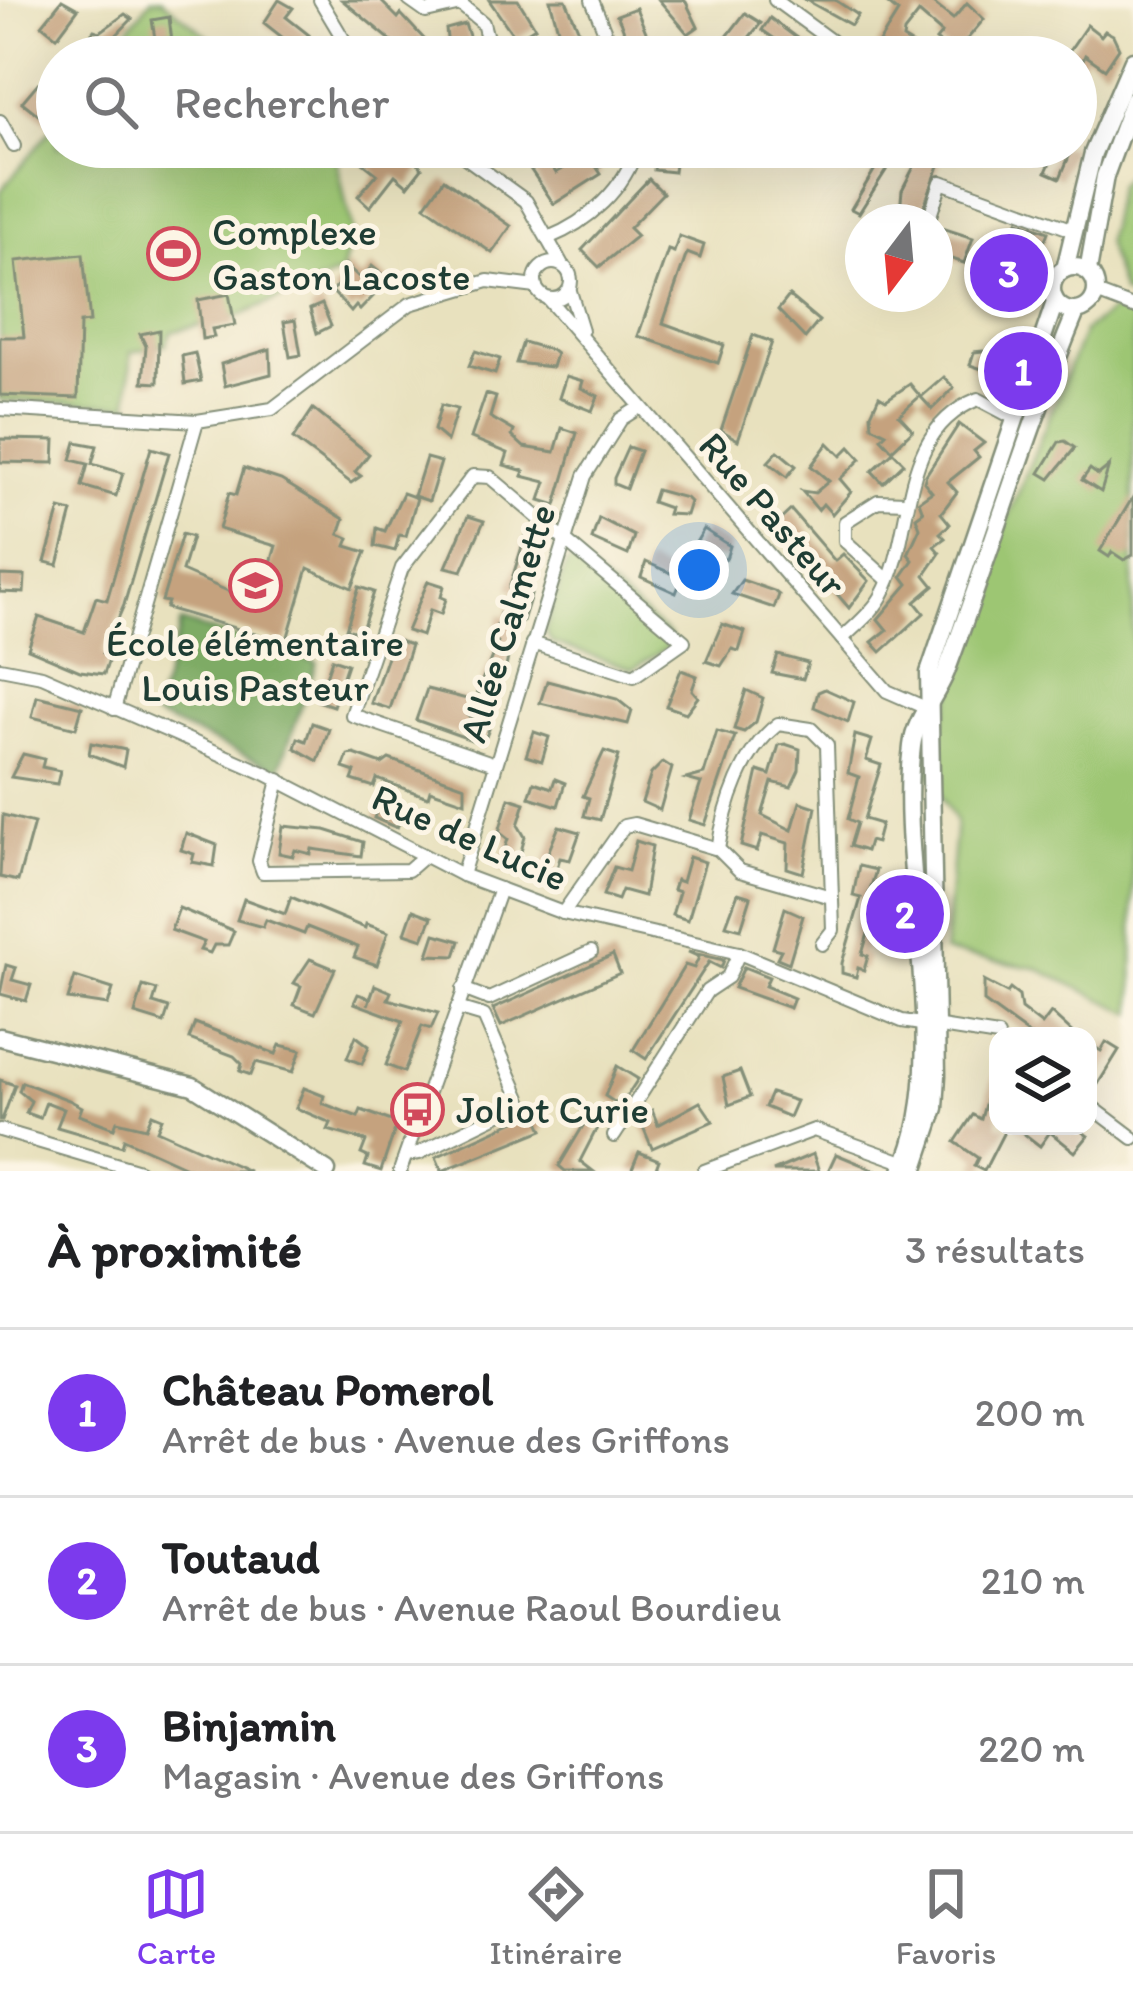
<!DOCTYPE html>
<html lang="fr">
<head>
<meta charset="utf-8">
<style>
  :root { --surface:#fff; --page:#f6f6f6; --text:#202124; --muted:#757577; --line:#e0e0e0; --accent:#7c3aed }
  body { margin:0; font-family:Itim,sans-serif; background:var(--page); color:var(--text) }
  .controls { position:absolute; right:36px; bottom:36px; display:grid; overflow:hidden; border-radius:24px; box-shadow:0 12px 48px #0002 }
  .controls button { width:108px; height:108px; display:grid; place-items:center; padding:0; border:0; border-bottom:3px solid var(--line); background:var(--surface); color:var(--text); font:60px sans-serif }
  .compass { position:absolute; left:845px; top:204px; width:108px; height:108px; border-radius:50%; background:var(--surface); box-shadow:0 12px 48px #0002; rotate:196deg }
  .you { position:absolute; left:699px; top:570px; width:42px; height:42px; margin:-30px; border:9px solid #fff; border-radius:50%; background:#1a73e8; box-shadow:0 0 0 18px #1a73e833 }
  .badge { display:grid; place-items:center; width:78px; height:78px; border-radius:50%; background:var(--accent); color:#fff; font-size:39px; font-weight:700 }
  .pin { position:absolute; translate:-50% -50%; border:6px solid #fff; box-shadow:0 3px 12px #0006 }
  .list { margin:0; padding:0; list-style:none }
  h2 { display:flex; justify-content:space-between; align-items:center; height:156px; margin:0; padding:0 48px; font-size:51px }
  h2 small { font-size:39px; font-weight:400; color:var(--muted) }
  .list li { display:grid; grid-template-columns:78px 1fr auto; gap:36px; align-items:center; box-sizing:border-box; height:168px; padding:0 48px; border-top:3px solid var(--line) }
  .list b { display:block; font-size:45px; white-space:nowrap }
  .list p { margin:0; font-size:39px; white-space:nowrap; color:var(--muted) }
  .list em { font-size:39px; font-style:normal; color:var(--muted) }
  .icon { flex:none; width:66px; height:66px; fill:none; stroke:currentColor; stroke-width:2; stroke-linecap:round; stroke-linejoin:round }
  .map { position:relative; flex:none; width:1133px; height:1171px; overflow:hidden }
  .search { position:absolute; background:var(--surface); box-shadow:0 12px 48px #0002; left:36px; right:36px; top:36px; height:132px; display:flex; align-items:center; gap:30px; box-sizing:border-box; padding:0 42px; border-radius:66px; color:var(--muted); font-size:45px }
  .sheet { height:660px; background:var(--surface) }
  nav { display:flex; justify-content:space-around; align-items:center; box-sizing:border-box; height:168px; border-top:3px solid var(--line); background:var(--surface); font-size:33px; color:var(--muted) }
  nav a { display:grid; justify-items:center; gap:6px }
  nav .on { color:var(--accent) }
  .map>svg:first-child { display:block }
</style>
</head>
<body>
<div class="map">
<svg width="1133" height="1171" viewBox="0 0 1133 1171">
  <rect width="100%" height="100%" fill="#fcf5e5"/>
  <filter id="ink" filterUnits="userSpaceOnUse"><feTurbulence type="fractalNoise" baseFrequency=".00833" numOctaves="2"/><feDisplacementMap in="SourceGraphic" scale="24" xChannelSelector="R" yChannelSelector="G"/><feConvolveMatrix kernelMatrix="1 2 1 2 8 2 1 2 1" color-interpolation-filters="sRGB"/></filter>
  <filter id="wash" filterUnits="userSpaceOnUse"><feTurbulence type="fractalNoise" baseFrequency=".004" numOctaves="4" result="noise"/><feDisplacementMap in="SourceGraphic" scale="48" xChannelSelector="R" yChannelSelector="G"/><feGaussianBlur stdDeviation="2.7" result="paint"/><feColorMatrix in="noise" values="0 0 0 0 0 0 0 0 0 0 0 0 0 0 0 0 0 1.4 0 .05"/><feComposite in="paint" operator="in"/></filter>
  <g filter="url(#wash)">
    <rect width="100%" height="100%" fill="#e8e1be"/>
    <g fill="#9dc673" stroke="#5e8254" stroke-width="3">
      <polygon points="151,0 162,0 234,57 106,57"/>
      <polygon points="57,122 57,147 334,147 352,233 341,273 241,315 171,332 166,344 131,352 129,405 0,400 0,192"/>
      <polygon points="1133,170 1133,297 1122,293 1106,242 1117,185"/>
      <polygon points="1114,309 1133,317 1133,1014 1036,968 944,952 956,822 928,771 1001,535 1084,331"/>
      <polygon points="577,559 670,636 670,646 633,669 552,643 545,631 566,564"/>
    </g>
    <polygon fill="#7eab65" stroke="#4e744c" stroke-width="3" points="181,622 317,662 279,770 154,716"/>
    <g id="blocks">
      <g fill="#c5a27e">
        <polygon points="62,0 78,9 57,37 42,25"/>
        <polygon points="279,0 293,8 286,17 309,35 290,57 280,50 287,41 264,23"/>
        <polygon points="342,0 380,0 398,18 401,14 438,54 411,57"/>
        <polygon points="489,0 518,0 535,27 516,39"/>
        <polygon points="550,0 566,0 587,50 565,55"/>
        <polygon points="659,0 685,0 698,27 688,34"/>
        <polygon points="806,0 835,0 858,15 851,25"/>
        <polygon points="883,0 929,0 953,19 967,3 984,19 954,55 936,40 942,33 919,13 904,32 903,39 913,45 906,57 894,57 877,46 898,12"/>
        <polygon points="636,8 646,32 656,57 634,57 620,21 617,15"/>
        <polygon points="745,13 761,23 733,57 719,47"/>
        <polygon points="125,14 132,19 98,54 85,43 94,30 100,32"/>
        <polygon points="169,17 172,42 156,45 152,20"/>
        <polygon points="770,18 794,36 824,57 792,57 795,53 762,30"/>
        <polygon points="465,24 476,57 449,57 446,29"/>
        <polygon points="1087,25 1101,36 1105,31 1113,35 1119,48 1105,69 1085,55 1076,77 1076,57 1065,57"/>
        <polygon points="38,83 57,98 57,117 51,125 22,102"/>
        <polygon points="376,147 405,147 422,168 408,186 395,175 370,207 358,196 377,174 363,163"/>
        <polygon points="580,147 616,147 620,154 597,168 601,174 554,204 524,160 541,150 556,173 585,155"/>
        <polygon points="657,147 677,147 674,172 654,170"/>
        <polygon points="924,147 946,147 918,222 899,222 902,190"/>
        <polygon points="1032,147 1073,147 1060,178 1046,172 1053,156"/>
        <polygon points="881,159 890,164 859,213 851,209"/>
        <polygon points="444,179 511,226 492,253 425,206"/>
        <polygon points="649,179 663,193 629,228 637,236 599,267 582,250"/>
        <polygon points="1018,221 1048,232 1043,245 1014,230"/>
        <polygon points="942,228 973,238 964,263 946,257 948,250 936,245"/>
        <polygon points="679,236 704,245 700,258 687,253 663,323 724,345 718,363 638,336 668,250 674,252"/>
        <polygon points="997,246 1019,252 1009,294 987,288"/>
        <polygon points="83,254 90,322 80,323 78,398 0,395 0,337 24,337 16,261"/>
        <polygon points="346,265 361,279 372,266 389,280 360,310 356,306 351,312 332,291 344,278"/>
        <polygon points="229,294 235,325 212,329 214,337 202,339 198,300"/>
        <polygon points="789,296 819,321 805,338 778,310"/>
        <polygon points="322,304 331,326 317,333 310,309"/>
        <polygon points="295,320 301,355 290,357 284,322"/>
        <polygon points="159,330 158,383 143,382 146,346 140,334"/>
        <polygon points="753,335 772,342 738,440 721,430"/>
        <polygon points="523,342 551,350 556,354 552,367 516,363"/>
        <polygon points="270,349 271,374 225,386 221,364"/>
        <polygon points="475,351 500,359 495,374 469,366"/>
        <polygon points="983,351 1018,363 1012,379 970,365 974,352"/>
        <polygon points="195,353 201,381 185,384 182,356"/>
        <polygon points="566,376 583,381 581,388 598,396 592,411 559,398"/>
        <polygon points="944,377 954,388 932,409 921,397"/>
        <polygon points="910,384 920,396 899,415 913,430 892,450 881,438 886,433 872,426 871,414 879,396 886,400"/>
        <polygon points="486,394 496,397 490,417 514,431 512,436 524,447 555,452 562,428 577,433 556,505 540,500 546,482 522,476 524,471 504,465 508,453 471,438"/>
        <polygon points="441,405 457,409 447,441 434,430"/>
        <polygon points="313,409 369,454 355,472 361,476 351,483 293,439"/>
        <polygon points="959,424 984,443 974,451 979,457 948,482 957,492 941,513 950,524 940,533 945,538 934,546 940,553 925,575 934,586 915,602 924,613 881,652 872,642 887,630 878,619 908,584 902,576 913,560 908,554 920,528 916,517 923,512 919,501 932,492 924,482 926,475"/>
        <polygon points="0,439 55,440 54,463 0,462"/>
        <polygon points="1065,441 1075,448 1050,479 1040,473 1059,442"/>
        <polygon points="76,442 97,446 92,464 123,473 116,496 82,486 88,464 71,460"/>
        <polygon points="828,443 841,456 850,447 861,459 840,479 851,492 832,514 823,504 818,510 802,491 815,493 829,481 811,466"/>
        <polygon points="628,447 640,451 626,489 614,484 614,478"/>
        <polygon points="151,448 169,453 124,605 103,653 110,656 104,674 80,671 28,649 39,617 84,632 96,597 107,600"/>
        <polygon points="778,451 796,466 787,477 768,462"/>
        <polygon points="893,452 904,463 883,483 872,471"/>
        <polygon points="426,458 441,462 429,501 414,496"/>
        <polygon points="1109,466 1101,492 1082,480 1090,469 1098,475"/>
        <polygon points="244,468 281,480 344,519 339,534 349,538 346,546 366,552 352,588 308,568 286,643 166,608 168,602 162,601 182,534 192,537 182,571 246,599 262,593 276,546 219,529 229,493 236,495"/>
        <polygon points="656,490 686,498 690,502 686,515 667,514 669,508 652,502"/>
        <polygon points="403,493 417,498 406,536 399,535 395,551 375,546 377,528 385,531"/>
        <polygon points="1133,497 1133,555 1124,560 1112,552 1109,557 1100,551"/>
        <polygon points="60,509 72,512 58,565 45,562"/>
        <polygon points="791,510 835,561 843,554 869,581 849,608 777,523"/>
        <polygon points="468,516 484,521 462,571 446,567"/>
        <polygon points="599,518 634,536 628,555 592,539"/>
        <polygon points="704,529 730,546 726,559 695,555 692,549"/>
        <polygon points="525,537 545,543 523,592 509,588"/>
        <polygon points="646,562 682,578 676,593 641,577"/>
        <polygon points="0,575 25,576 24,593 0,592"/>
        <polygon points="742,580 774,591 779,595 774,608 732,594"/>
        <polygon points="428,581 444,586 441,597 446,599 441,614 430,610 422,636 407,631"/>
        <polygon points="359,587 374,592 361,633 346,629"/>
        <polygon points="514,590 531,595 523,621 514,625 505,673 503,679 498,677 492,697 477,692 498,642 493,640 500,614 506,616"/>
        <polygon points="722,624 745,632 739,651 732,649 721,666 706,661"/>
        <polygon points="393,639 411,645 390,709 371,703"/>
        <polygon points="778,655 808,663 803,679 772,673"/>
        <polygon points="332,659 347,664 333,706 318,701"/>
        <polygon points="681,670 697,676 692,690 698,697 686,713 666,706"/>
        <polygon points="547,681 617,699 632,711 628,724 540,703"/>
        <polygon points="427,689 471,700 466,714 489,729 483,744 416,720"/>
        <polygon points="825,689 854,702 848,722 814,707 818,692"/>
        <polygon points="746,690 763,698 756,722 744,732 734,729"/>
        <polygon points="37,696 82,707 76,728 32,717"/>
        <polygon points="312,723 329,729 318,761 295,748 298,738 306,741"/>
        <polygon points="717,731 735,736 705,825 689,820 701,783 686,779 704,774"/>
        <polygon points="534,732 549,737 542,761 526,756"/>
        <polygon points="855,735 872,740 866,760 881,765 864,819 881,824 876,843 869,841 866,851 850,846 857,823 848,819 859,777 848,773"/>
        <polygon points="91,743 126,750 123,767 89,754"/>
        <polygon points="785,744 800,749 799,770 791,787 772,782 762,815 792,830 800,802 816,807 803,873 787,868 788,843 762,835 757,851 741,846 758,771 770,775 779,745"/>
        <polygon points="604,751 619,756 600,820 584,816 589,798 583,796"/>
        <polygon points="23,754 44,759 42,767 60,771 57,784 11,777"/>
        <polygon points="354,754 382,764 389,759 465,786 465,802 430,790 428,797 377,779 374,787 352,780 355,772 343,768 348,755"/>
        <polygon points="663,762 672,768 660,810 642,802 651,774"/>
        <polygon points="555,779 565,783 558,806 529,797 534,782 552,788"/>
        <polygon points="509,798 525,803 518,825 525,837 515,873 499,868 508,839 499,832"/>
        <polygon points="378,807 402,815 397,828 374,818"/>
        <polygon points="3,815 34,823 18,881 0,877"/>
        <polygon points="283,826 325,830 363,842 361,856 312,849 311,854 295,850 293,856 279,853"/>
        <polygon points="559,826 580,832 570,860 560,858 551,887 536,882"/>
        <polygon points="186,833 217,845 214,866 192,862 194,854 181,850"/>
        <polygon points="636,841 652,846 644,896 622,890 618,900 603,895 614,867 628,871"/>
        <polygon points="689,857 705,862 688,920 672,915 679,892 673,890 676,880 682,882"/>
        <polygon points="859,866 876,870 867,900 877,903 862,954 868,956 864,970 858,968 856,977 842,973 842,963 861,898 853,896"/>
        <polygon points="738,893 751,897 741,929 726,925"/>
        <polygon points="291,897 365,928 366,924 388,932 377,965 354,957 358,947 307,927 304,934 266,920 263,927 237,920 244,899 285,914"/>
        <polygon points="179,908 234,931 228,945 214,945 210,953 200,950 204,942 171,930"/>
        <polygon points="785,908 803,916 789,963 777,958 781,950 773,948"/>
        <polygon points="413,910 432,917 423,939 405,933"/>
        <polygon points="435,934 460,941 455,956 428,955"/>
        <polygon points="688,952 724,960 721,968 709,962 646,1059 633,1050 685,965 694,968 699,957"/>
        <polygon points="613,955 620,973 501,1026 493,1009"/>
        <polygon points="310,959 335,969 315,1013 294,1005 301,986 294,983"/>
        <polygon points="6,965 16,968 12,980 31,985 26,1001 0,994"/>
        <polygon points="744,967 769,977 765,986 794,998 790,1008 734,988"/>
        <polygon points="75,977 113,989 108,1005 68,999"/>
        <polygon points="984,981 1007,993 1010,989 1019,996 1021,1009 1042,1025 1051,1013 1076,1036 1031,1036 984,1002"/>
        <polygon points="375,985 391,992 388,999 438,1013 431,1029 422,1026 404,1072 386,1065 403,1021 354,1003 358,994 370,998 368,1005"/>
        <polygon points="143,986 157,990 153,1003 169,1008 164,1023 135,1014"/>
        <polygon points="195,1023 276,1054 280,1045 301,1050 293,1072 256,1062 251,1075 240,1071 242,1064 234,1056 189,1039"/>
        <polygon points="356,1036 369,1046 362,1064 347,1058"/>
        <polygon points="1106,1042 1119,1050 1098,1084 1088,1079 1088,1043 1101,1051"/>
        <polygon points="617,1066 638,1079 620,1106 605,1096"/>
        <polygon points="740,1071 750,1097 729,1105 723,1077"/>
        <polygon points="994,1071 998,1126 1007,1126 984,1171 974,1166 978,1158 955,1142 973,1115 981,1119"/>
        <polygon points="0,1080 15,1085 2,1120 0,1120"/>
        <polygon points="22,1082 69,1100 82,1107 79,1115 114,1128 117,1121 146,1128 152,1114 162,1118 157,1130 249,1171 195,1171 124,1139 122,1146 57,1127 64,1109 46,1102 40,1118 26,1113 31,1101 19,1091"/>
        <polygon points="304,1088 324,1096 322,1103 358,1117 361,1110 397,1123 381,1171 365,1166 368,1157 361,1154 366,1141 328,1130 331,1123 296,1108"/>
        <polygon points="771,1093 796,1101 789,1117 765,1107"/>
        <polygon points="700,1102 713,1121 652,1148 639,1117 652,1110 658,1125"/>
        <polygon points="535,1112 543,1130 442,1171 436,1157"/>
        <polygon points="586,1121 597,1128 580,1161 593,1171 565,1171 559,1166"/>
        <polygon points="1014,1126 1075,1126 1088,1136 1075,1152 1050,1132 1040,1146"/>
        <polygon points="639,1152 659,1160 655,1171 631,1171"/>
        <polygon points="813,1154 819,1171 773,1171"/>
        <polygon points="836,1154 877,1171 828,1171"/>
      </g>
    </g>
  </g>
  <g filter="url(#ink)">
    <use href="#blocks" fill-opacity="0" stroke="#848f79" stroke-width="3"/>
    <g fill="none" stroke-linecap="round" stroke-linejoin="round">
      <defs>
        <g id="minor">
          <polyline points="320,0 354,57"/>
          <polyline points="409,0 426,12 461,4"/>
          <polyline points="455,0 483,23 492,57"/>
          <polyline points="592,0 615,57"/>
          <polyline points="775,0 853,57"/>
          <polyline points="0,121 14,146"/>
          <polyline points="451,147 526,201 561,263"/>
          <polyline points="928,222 941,182 1073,230"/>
          <path d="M548 238C588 222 625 189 637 147"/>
          <circle cx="553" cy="281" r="18"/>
          <polyline points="570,291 582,330"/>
          <polyline points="1096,293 1133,307"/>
          <polyline points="548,299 887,691 926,708"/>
          <polyline points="0,409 197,421 272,409 410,304 488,281 536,287"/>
          <polyline points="888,580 845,541 845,522 878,501 906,502"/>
          <path d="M842 639C855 626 872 613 881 597 918 532 894 433 978 399L1016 419"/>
          <polyline points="0,668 42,676 264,773 462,875 563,913 739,953 902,1021 998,1036"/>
          <polyline points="114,709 197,421"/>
          <polyline points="495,764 352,715 402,568 473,476 490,477 684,641 634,676 532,643"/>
          <polyline points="279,780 259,861 263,872 408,870 423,857"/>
          <polyline points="462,875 585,476 621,419 640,407"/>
          <polyline points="563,913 624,826 634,824 718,849"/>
          <path d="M822 944 833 930 827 745 811 729 778 724C742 752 725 805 718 849L740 871 831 897"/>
          <polyline points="463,989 489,999 591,952"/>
          <polyline points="1088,1104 1133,1138"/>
          <polyline points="605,1117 621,1126"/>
          <polyline points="0,1130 139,1171"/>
          <polyline points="614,1136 707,991 728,977 739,953"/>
          <polyline points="406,1155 419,1153 522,1103 484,1016 457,1008"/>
          <polyline points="400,1171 500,889"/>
          <polyline points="704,1171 814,1130 906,1163"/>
        </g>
        <g id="tertiary">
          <circle cx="1074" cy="289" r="22"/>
          <polyline points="1065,269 1093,153 1133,60"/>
          <polyline points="1088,271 1105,176 1133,100"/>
          <polyline points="0,1037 193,1086 327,1171"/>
          <path d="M902 1171C955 1060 896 869 912 746 915 719 936 697 946 672 991 552 1027 430 1076 312"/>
          <polyline points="914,1171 935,1108 937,1075 929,673 1055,302"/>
        </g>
      </defs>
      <use href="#minor" stroke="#848f79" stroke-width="16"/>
      <use href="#tertiary" stroke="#848f79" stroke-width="21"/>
      <use href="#minor" stroke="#fff" stroke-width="12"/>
      <use href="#tertiary" stroke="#fff" stroke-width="16"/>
    </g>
  </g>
  <defs>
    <symbol id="stadium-ring" viewBox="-11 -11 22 22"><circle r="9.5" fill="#fcf5e5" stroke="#d1495b" stroke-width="1.5"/><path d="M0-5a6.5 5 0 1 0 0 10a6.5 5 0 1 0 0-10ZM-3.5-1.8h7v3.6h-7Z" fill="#d1495b"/></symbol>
    <symbol id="school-ring" viewBox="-11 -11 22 22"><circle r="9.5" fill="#fcf5e5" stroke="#d1495b" stroke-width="1.5"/><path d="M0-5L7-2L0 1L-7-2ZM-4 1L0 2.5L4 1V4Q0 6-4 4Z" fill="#d1495b"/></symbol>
    <symbol id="bus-ring" viewBox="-11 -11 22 22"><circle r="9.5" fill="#fcf5e5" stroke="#d1495b" stroke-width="1.5"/><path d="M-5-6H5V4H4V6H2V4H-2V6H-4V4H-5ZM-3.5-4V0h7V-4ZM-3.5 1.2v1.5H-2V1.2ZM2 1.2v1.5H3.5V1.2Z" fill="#d1495b"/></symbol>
  </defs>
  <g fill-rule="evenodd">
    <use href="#stadium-ring" x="144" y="224" width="59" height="59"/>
    <use href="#school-ring" x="226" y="556" width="59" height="59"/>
    <use href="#bus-ring" x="388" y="1080" width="59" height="59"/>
  </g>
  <g text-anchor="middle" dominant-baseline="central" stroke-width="10" stroke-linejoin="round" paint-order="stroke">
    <g font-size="39" fill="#1f3d34" stroke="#fcf5e5" text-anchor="start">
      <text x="212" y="231">Complexe<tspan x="212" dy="45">Gaston Lacoste</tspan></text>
      <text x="255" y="642" text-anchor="middle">École élémentaire<tspan x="255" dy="45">Louis Pasteur</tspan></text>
      <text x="456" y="1109">Joliot Curie</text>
    </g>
    <g font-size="39" fill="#1f3d34" stroke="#fcf5e5">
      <text transform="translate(773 514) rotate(49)">Rue Pasteur</text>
      <text transform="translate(507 623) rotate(-73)">Allée Calmette</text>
      <text transform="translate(470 837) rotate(24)">Rue de Lucie</text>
    </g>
  </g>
</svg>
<div class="controls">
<button><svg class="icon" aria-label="layers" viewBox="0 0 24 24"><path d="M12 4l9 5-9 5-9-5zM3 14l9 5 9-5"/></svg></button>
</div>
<svg class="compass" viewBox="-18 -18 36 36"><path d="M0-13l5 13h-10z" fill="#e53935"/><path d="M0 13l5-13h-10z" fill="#757577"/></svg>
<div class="you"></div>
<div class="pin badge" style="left:1023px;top:371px">1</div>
<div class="pin badge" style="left:905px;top:914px">2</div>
<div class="pin badge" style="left:1009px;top:273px">3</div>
<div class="search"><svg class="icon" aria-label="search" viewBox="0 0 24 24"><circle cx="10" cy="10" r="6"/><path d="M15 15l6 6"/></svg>Rechercher</div>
</div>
<section class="sheet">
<h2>À proximité<small>3 résultats</small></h2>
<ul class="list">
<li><span class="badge">1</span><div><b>Château Pomerol</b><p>Arrêt de bus · Avenue des Griffons</p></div><em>200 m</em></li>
<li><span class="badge">2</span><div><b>Toutaud</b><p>Arrêt de bus · Avenue Raoul Bourdieu</p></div><em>210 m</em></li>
<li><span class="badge">3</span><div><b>Binjamin</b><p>Magasin · Avenue des Griffons</p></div><em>220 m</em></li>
</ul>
</section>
<nav>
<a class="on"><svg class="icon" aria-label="map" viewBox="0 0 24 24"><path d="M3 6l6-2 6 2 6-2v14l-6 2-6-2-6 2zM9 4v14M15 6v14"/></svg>Carte</a>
<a><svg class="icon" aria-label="directions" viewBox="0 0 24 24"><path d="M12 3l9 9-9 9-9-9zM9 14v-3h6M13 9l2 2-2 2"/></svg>Itinéraire</a>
<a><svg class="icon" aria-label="saved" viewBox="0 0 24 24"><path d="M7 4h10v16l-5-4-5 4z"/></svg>Favoris</a>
</nav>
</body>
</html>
